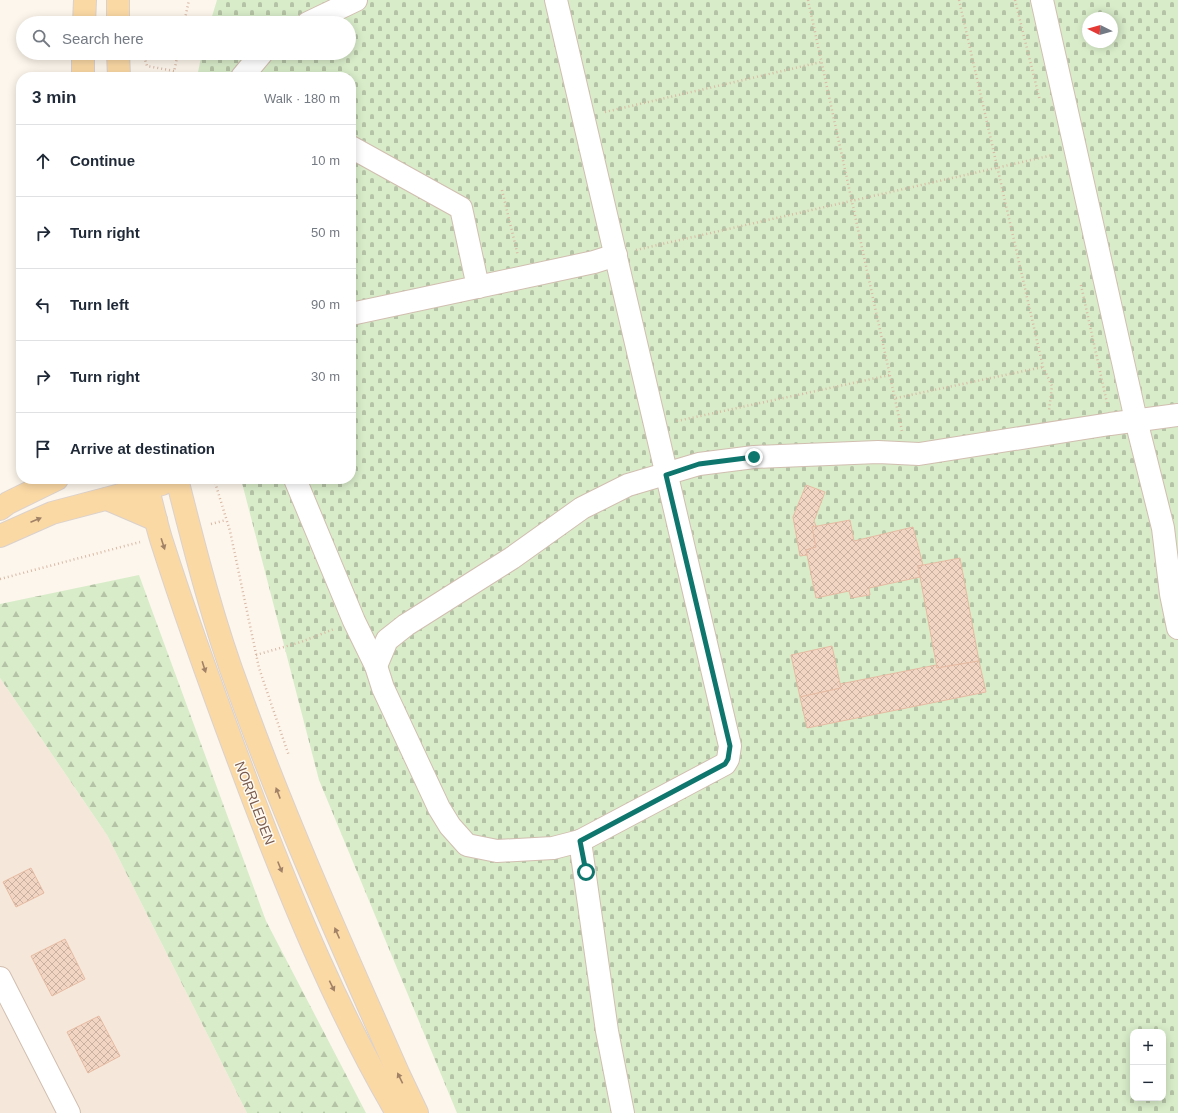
<!DOCTYPE html>
<html lang="en">
<head>
<meta charset="utf-8">
<style>
  :root { --surface:#fff; --page:#f6f6f7; --text:#1f2937; --muted:#747a83; --line:#e0e1e3 }
  body { margin:0; font-family:Helvetica,sans-serif; background:var(--page); color:var(--text) }
  .controls { position:absolute; right:12px; bottom:12px; display:grid; overflow:hidden; border-radius:8px; box-shadow:0 2px 10px #0003 }
  .controls button { width:36px; height:36px; display:grid; place-items:center; padding:0; border:0; border-bottom:1px solid var(--line); background:var(--surface); color:var(--text); font:20px sans-serif }
  .compass { position:absolute; left:1082px; top:12px; width:36px; height:36px; border-radius:50%; background:var(--surface); box-shadow:0 2px 10px #0003; rotate:275deg }
  .stop { position:absolute; width:12px; height:12px; margin:-9px; border:3px solid #0f766e; border-radius:50%; background:#fff }
  .stop.end { background:#0f766e; border-color:#fff; box-shadow:0 1px 4px #0008 }
  .list { margin:0; padding:0; list-style:none }
  h2 { display:flex; justify-content:space-between; align-items:center; height:52px; margin:0; padding:0 16px; font-size:17px }
  h2 small { font-size:13px; font-weight:400; color:var(--muted) }
  .list li { display:grid; grid-template-columns:26px 1fr auto; gap:12px; align-items:center; box-sizing:border-box; height:72px; padding:0 16px; border-top:1px solid var(--line) }
  .list b { display:block; font-size:15px; white-space:nowrap }
  .list em { font-size:13px; font-style:normal; color:var(--muted) }
  .icon { flex:none; width:22px; height:22px; fill:none; stroke:currentColor; stroke-width:2; stroke-linecap:round; stroke-linejoin:round }
  .map { position:relative; flex:none; width:1178px; height:1113px; overflow:hidden }
  .search { position:absolute; background:var(--surface); box-shadow:0 2px 10px #0003; left:16px; top:16px; width:340px; height:44px; display:flex; align-items:center; gap:10px; box-sizing:border-box; padding:0 14px; border-radius:22px; color:var(--muted); font-size:15px }
  .panel { position:absolute; background:var(--surface); box-shadow:0 2px 10px #0003; left:16px; top:72px; width:340px; height:412px; border-radius:16px }
  .map>svg:first-child { display:block }
</style>
</head>
<body>
<div class="map">
<svg width="1178" height="1113" viewBox="0 0 1178 1113">
  <defs>
    <pattern id="forest-firs" width="22" height="20" patternUnits="userSpaceOnUse"><rect width="22" height="20" fill="#d8ecc9"/><path d="M5 1l3.5 6h-7zM16 11l3.5 6h-7z" fill="#b4c2a5"/></pattern>
    <pattern id="cemetery-stones" width="16" height="16" patternUnits="userSpaceOnUse"><rect width="16" height="16" fill="#d8ecc9"/><path d="M2 7V4a2 2 0 0 1 4 0v3zM10 15v-3a2 2 0 0 1 4 0v3z" fill="#b4c2a5"/></pattern>
    <pattern id="building-cross-hatch" width="8" height="8" patternUnits="userSpaceOnUse"><rect width="8" height="8" fill="#f3d5c3"/><path d="M0 0l8 8M0 8l8-8" fill="none" stroke="#cab0a1"/></pattern>
  </defs>
  <rect width="100%" height="100%" fill="#fdf6ec"/>
  <polygon fill="#f5e8da" points="0,678 107,835 247,1113 0,1113"/>
  <polygon fill="url(#forest-firs)" points="139,575 266,921 366,1113 247,1113 107,835 0,678 0,604"/>
  <path fill="url(#cemetery-stones)" fill-rule="evenodd" d="M217 0H1178V1113H457L319 780 241 479H351V77H197L202 53H349V23H210ZM1088 18H1112V42H1088ZM1133 1032H1163V1098H1133Z"/>
  <g fill="url(#building-cross-hatch)" stroke="#e6bba3">
    <polygon points="806,485 825,492 814,521 816,526 812,527 816,547 806,550 807,555 800,556 793,517"/>
    <polygon points="850,520 854,541 913,527 923,565 918,566 920,577 869,588 870,595 851,598 849,591 816,598 806,550 816,547 812,527"/>
    <polygon points="960,558 979,661 937,668 918,566"/>
    <polygon points="832,646 841,688 800,697 791,655"/>
    <polygon points="979,661 986,692 807,728 800,697 841,688 840,684 936,665 937,668"/>
    <polygon points="31,868 44,893 16,907 3,882"/>
    <polygon points="65,939 85,979 52,996 31,956"/>
    <polygon points="99,1016 120,1056 88,1073 67,1032"/>
  </g>
  <g fill="none" stroke-linecap="round" stroke-linejoin="round">
    <defs>
      <g id="minor">
        <polyline points="1042,0 1136,420 1163,528 1171,594 1178,628"/>
        <polyline points="308,23 356,0"/>
        <polyline points="242,77 262,53"/>
        <polyline points="351,147 461,208 478,287"/>
        <polyline points="351,314 594,262 616,255"/>
        <polyline points="295,479 354,621 376,666 383,688 439,808 450,826 467,845 497,851 553,848 580,841 725,764 728,759 730,746 556,0"/>
        <polyline points="376,666 387,640 406,625 512,558 582,508 628,485 699,464 754,457 878,452 919,454 1110,424 1178,415"/>
        <polyline points="580,841 607,1031 623,1113"/>
        <polyline points="0,978 69,1113"/>
      </g>
      <g id="major">
        <polyline points="84,23 85,0"/>
        <polyline points="118,23 118,0"/>
        <polyline points="118,53 119,77"/>
        <polyline points="83,77 83,53"/>
        <path d="M145 479C151 499 155 519 161 539 189 627 221 714 254 801 294 906 340 1016 397 1113"/>
        <path d="M177 479C195 550 213 622 239 691 286 822 343 948 399 1075L417 1113"/>
        <polyline points="107,499 156,520"/>
        <polyline points="0,509 8,503 57,479"/>
        <polyline points="0,536 52,513 162,484"/>
      </g>
    </defs>
    <use href="#minor" stroke="#d1beb0" stroke-width="24"/>
    <use href="#major" stroke="#dad1cd" stroke-width="24"/>
    <g stroke="#d9b8a5" stroke-width="2.5" stroke-dasharray="1 3" stroke-linecap="butt">
      <polyline points="808,0 902,431"/>
      <polyline points="959,0 1043,367 1052,386 1049,411"/>
      <polyline points="1015,0 1040,101"/>
      <polyline points="184,23 189,0"/>
      <polyline points="143,53 147,66 174,71"/>
      <polyline points="173,77 178,53"/>
      <polyline points="605,112 821,62"/>
      <polyline points="502,190 518,256"/>
      <polyline points="636,250 1053,155"/>
      <polyline points="1081,285 1107,403"/>
      <polyline points="896,398 1043,367"/>
      <polyline points="677,421 890,375"/>
      <polyline points="214,479 230,531 259,668 289,756"/>
      <polyline points="211,524 226,520"/>
      <polyline points="0,579 140,542"/>
      <polyline points="256,655 301,642 334,629"/>
    </g>
    <use href="#minor" stroke="#fff" stroke-width="22"/>
    <use href="#major" stroke="#fbd9a5" stroke-width="22"/>
  </g>
  <defs><path id="oneway-solid" d="M-6-.8H1V-3.2L6.5 0L1 3.2V.8H-6Z"/></defs>
  <g fill="#a18267">
    <use href="#oneway-solid" transform="translate(36 520) rotate(-23)"/>
    <use href="#oneway-solid" transform="translate(163 544) rotate(72)"/>
    <use href="#oneway-solid" transform="translate(204 667) rotate(72)"/>
    <use href="#oneway-solid" transform="translate(278 793) rotate(-111)"/>
    <use href="#oneway-solid" transform="translate(280 867) rotate(68)"/>
    <use href="#oneway-solid" transform="translate(337 933) rotate(-114)"/>
    <use href="#oneway-solid" transform="translate(332 986) rotate(64)"/>
    <use href="#oneway-solid" transform="translate(400 1078) rotate(-116)"/>
  </g>
  <g fill="none" stroke-linecap="round" stroke-linejoin="round">
    <polyline stroke="#0f766e" stroke-width="5" points="586,872 580,841 725,764 728,759 730,746 666,475 699,464 754,457"/>
  </g>
  <g text-anchor="middle" dominant-baseline="central" stroke-width="3" stroke-linejoin="round" paint-order="stroke">
    <g font-size="14" fill="#7a5c4d" stroke="#fffaf3">
      <text transform="translate(255 803) rotate(69)">NORRLEDEN</text>
    </g>
  </g>
</svg>
<div class="controls">
<button>+</button>
<button>−</button>
</div>
<svg class="compass" viewBox="-18 -18 36 36"><path d="M0-13l5 13h-10z" fill="#e53935"/><path d="M0 13l5-13h-10z" fill="#747a83"/></svg>
<div class="stop" style="left:586px;top:872px"></div>
<div class="stop end" style="left:754px;top:457px"></div>
<div class="search"><svg class="icon" aria-label="search" viewBox="0 0 24 24"><circle cx="10" cy="10" r="6"/><path d="M15 15l6 6"/></svg>Search here</div>
<section class="panel">
<h2>3 min<small>Walk · 180 m</small></h2>
<ul class="list">
<li><svg class="icon" aria-label="ahead" viewBox="0 0 24 24"><path d="M12 20V5M6 11l6-6 6 6"/></svg><div><b>Continue</b></div><em>10 m</em></li>
<li><svg class="icon" aria-label="right" viewBox="0 0 24 24"><path d="M7 20v-9h11M14 6l5 5-5 5"/></svg><div><b>Turn right</b></div><em>50 m</em></li>
<li><svg class="icon" aria-label="left" viewBox="0 0 24 24"><path d="M17 20v-9H6M10 6l-5 5 5 5"/></svg><div><b>Turn left</b></div><em>90 m</em></li>
<li><svg class="icon" aria-label="right" viewBox="0 0 24 24"><path d="M7 20v-9h11M14 6l5 5-5 5"/></svg><div><b>Turn right</b></div><em>30 m</em></li>
<li><svg class="icon" aria-label="arrive" viewBox="0 0 24 24"><path d="M6 21V4h12l-3 4 3 4H6"/></svg><div><b>Arrive at destination</b></div></li>
</ul>
</section>
</div>
</body>
</html>
